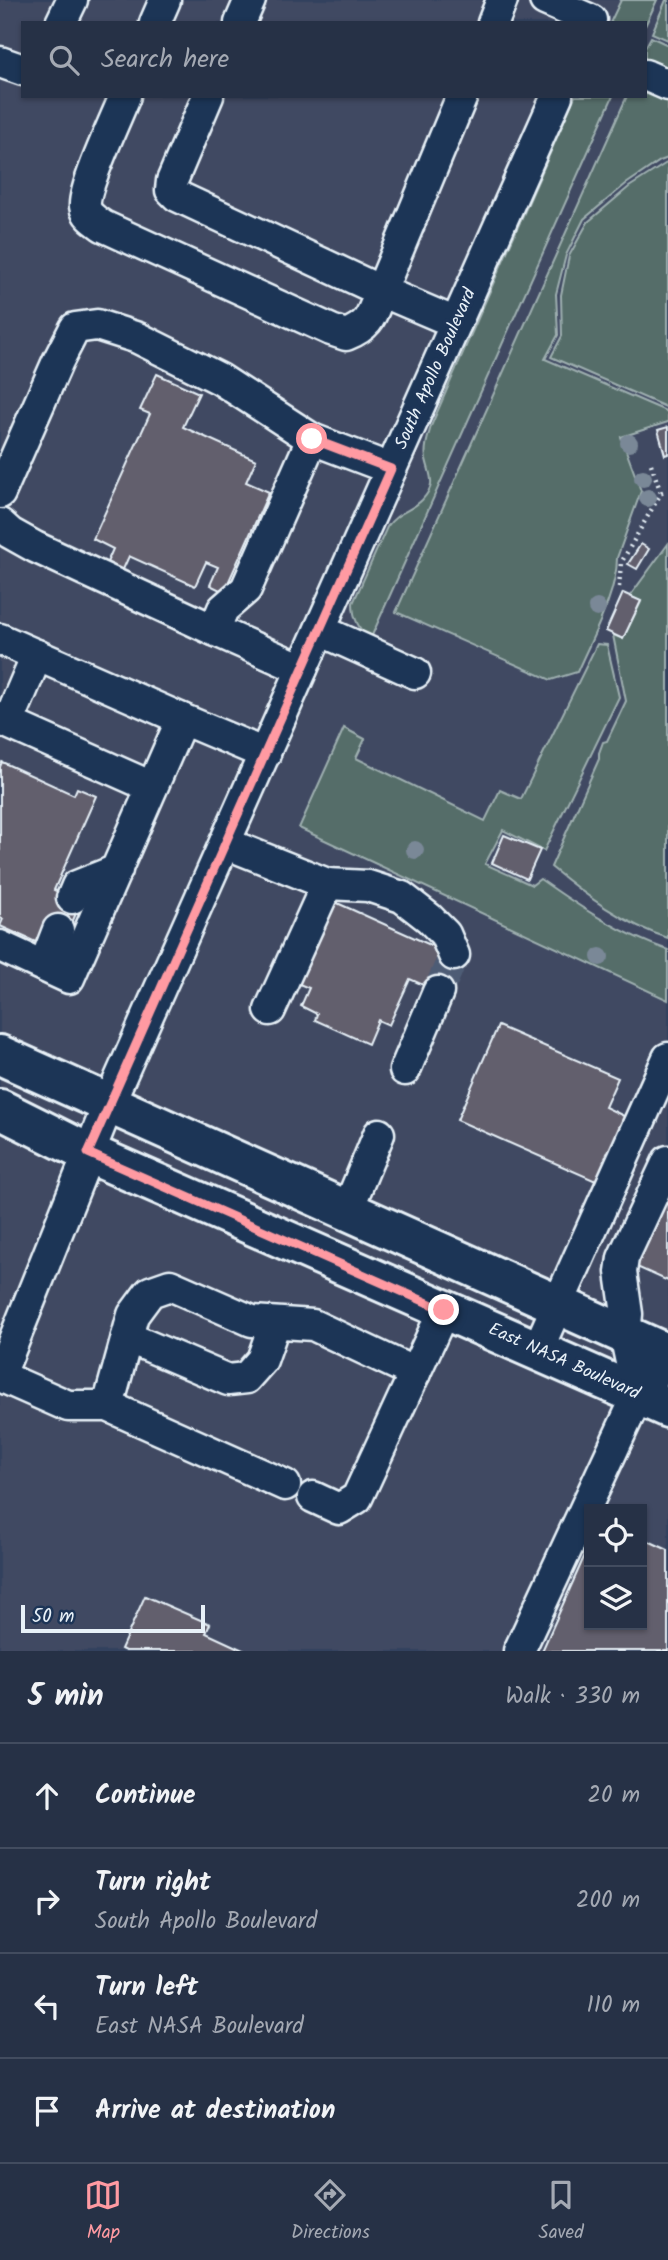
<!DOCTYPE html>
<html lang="en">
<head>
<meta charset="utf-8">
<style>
  :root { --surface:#263146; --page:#323d51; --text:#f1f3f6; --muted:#a4a9b3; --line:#424c5f; --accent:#ff9aa2 }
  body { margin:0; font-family:Kalam,sans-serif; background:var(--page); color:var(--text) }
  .controls { position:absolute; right:21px; bottom:21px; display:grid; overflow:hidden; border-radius:0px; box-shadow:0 2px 5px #0004 }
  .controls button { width:63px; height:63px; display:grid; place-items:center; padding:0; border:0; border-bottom:2px solid var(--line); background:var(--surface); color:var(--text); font:35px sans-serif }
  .scale { position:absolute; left:21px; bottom:18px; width:184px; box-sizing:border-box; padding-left:7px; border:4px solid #e8f1f8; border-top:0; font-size:19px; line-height:24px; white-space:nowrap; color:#e8f1f8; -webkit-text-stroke:5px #1d3557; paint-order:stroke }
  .stop { position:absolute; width:21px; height:21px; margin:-16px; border:5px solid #ff9aa2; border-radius:50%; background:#fff }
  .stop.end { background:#ff9aa2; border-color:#fff; box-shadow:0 2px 7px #0008 }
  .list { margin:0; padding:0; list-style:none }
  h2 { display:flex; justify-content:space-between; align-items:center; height:91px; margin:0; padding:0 28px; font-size:30px }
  h2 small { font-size:23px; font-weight:400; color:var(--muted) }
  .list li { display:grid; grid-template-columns:46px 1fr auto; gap:21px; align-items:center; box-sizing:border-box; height:105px; padding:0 28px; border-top:2px solid var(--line) }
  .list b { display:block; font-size:26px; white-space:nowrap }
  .list p { margin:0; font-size:23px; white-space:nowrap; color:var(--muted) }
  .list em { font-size:23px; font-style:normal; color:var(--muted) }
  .icon { flex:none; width:38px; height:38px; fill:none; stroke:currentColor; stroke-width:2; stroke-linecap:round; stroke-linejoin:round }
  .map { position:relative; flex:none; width:668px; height:1651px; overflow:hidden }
  .search { position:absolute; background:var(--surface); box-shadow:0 2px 5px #0004; left:21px; right:21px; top:21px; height:77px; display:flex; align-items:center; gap:18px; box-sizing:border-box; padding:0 24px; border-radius:0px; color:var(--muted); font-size:26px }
  .sheet { height:511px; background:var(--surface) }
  nav { display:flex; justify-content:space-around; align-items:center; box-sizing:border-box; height:98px; border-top:2px solid var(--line); background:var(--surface); font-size:19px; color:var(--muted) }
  nav a { display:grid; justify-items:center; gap:4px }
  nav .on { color:var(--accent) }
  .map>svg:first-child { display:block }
</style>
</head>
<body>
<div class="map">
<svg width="668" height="1651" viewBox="0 0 668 1651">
  <rect width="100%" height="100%" fill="#32415e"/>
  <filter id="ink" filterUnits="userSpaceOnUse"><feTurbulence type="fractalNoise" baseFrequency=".0143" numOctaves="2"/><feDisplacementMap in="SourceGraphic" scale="14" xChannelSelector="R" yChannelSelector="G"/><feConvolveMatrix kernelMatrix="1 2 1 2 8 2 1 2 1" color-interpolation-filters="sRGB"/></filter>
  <g filter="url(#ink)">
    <path fill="#404a62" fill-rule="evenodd" d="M0 0H668V1651H0ZM23 23H645V96H23ZM589 1509H642V1625H589Z"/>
    <g fill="#556d69" stroke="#9eafb0" stroke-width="2">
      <polygon points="621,0 657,0 645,26 645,23 610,23"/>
      <polygon points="666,0 668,0 668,40 652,33"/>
      <polygon points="651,37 668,45 668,80 645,70 645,48"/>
      <path d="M645 86 668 95V158L660 161 626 184 584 219 566 255 556 294 558 335 545 359 668 412V422L621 437 641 491 617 558C617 594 591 639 577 672L551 680 396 612 627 96H645Z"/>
      <path d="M575 96H613L370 640C359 629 353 619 353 603L387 527C398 511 410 512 422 500 437 484 430 477 426 459 424 448 428 437 431 426Z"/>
      <polygon points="668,162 668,408 551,357 562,336 561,295 569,256 588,222 629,187"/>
      <path d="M668 544V938C624 924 586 896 551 867L599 759V753L603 742 607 741 626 701 613 635 623 639 641 602 630 596Z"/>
      <path d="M597 644 607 645 619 697 544 851 503 830 485 864 532 885 540 879C581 908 621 934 668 950V1000L299 828 344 728 365 739 356 758 485 821 500 790 521 799Z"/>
    </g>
    <g fill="#625e6d" stroke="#e8f1f8" stroke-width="2">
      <polygon points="157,374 199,393 183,427 256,460 246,482 269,492 224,592 210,585 218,567 206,562 195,586 129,556 121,574 105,567 113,549 93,539 150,414 140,410"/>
      <polygon points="668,427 668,454 665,455 658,430"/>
      <polygon points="641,544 649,549 637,569 628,564"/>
      <polygon points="623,593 641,601 623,639 606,631"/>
      <polygon points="2,762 74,795 77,788 96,796 54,890 81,902 67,934 40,944 0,926 3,919 0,918 0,767"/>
      <polygon points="504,835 540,850 527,879 492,863"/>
      <polygon points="335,902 466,961 450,997 410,979 389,1025 378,1020 368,1044 315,1020 317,1014 301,1006 309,988 299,984"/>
      <polygon points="498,1026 618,1078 605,1107 626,1117 598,1182 457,1120"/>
      <polygon points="668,1183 668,1281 628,1263"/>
      <polygon points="642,1538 668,1550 668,1651 542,1651 589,1546 589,1625 642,1625"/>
      <polygon points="145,1596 210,1624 206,1633 245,1651 125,1651 121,1649"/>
    </g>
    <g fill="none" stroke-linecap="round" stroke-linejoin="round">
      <polyline stroke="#4d5b75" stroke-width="30" stroke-dasharray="30 15" stroke-linecap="butt" points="438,992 454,955"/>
      <defs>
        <g id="minor">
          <polyline points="545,0 591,20"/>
          <polyline points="61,23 72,0"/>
          <polyline points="155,23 165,0"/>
          <polyline points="240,23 250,0"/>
          <polyline points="493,23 502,0"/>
          <polyline points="0,62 23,70"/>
          <polyline points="645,75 668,85"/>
          <path d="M125 96C117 116 83 188 85 206 86 215 96 221 103 226L331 330 346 335C372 324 371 315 381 291L177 196 171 190 172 181 208 96"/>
          <polyline points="456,323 381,291 462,96"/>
          <polyline points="0,493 58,361 75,328 97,325 138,338 220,379 312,439"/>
          <polyline points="0,524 10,533 35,547 214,630"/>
          <polyline points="320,630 415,673"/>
          <polyline points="0,639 182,719"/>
          <polyline points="37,655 8,723 152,787"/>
          <polyline points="302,669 214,630 223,609 246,589 312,439 391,469"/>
          <polyline points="225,843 327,884 270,1010"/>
          <polyline points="327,884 368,886 402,897 429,918 445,934 454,955"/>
          <polyline points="72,898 77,886 117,870"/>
          <polyline points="0,946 69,978 182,719 265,754"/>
          <polyline points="44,966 58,930"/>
          <polyline points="405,1070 438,992"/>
          <polyline points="347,1211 379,1134"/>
          <polyline points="127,1337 228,1380 246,1378 262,1360 275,1323"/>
          <polyline points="537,1351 668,1058"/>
          <polyline points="0,1375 109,1103 557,96"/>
          <polyline points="0,1376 68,1406 108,1406 285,1485"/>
          <polyline points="638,1395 625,1334 627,1314 621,1272 623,1258 668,1161"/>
          <polyline points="108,1406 133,1315 150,1292 170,1285 252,1321 313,1325 415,1373"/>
          <polyline points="313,1497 339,1509 357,1498 444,1310"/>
          <polyline points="519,1651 638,1395 668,1360"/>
        </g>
        <g id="major">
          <polyline points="0,1055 668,1354"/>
          <polyline points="0,1109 88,1153 668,1408"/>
        </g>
      </defs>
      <use href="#minor" stroke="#e8f1f8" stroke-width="35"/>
      <use href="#major" stroke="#e8f1f8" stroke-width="44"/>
      <g stroke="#e8f1f8" stroke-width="4.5" stroke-dasharray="2 5" stroke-linecap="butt">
        <polyline points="651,464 661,493"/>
        <polyline points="619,587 621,563 661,493 668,492"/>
      </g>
      <use href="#minor" stroke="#1d3557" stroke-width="30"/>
      <use href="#major" stroke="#1d3557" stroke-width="38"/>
    </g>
    <g fill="#7a8897">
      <circle cx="629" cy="443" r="9"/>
      <circle cx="643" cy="478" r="9"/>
      <circle cx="648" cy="498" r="9"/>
      <circle cx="597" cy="608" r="9"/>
      <circle cx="415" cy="850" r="9"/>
      <circle cx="600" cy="957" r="9"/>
    </g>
  </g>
  <g fill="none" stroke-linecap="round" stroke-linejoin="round" filter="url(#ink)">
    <polyline stroke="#ff9aa2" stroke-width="9" points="312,439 391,469 88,1153 444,1310"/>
  </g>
  <g text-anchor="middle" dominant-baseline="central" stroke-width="7" stroke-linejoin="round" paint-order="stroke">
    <g font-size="18" fill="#e8f1f8" stroke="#1d3557">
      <text transform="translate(436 369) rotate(-66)">South Apollo Boulevard</text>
      <text transform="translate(564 1362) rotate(24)">East NASA Boulevard</text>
    </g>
  </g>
</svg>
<div class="controls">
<button><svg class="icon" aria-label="locate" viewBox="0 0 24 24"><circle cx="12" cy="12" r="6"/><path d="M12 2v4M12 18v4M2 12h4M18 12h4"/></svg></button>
<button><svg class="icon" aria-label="layers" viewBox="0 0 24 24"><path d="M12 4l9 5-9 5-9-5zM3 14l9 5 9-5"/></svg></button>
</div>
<div class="scale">50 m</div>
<div class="stop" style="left:312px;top:439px"></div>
<div class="stop end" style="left:444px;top:1310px"></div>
<div class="search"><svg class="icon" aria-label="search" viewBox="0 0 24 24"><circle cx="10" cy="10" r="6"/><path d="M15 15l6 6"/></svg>Search here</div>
</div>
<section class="sheet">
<h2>5 min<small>Walk · 330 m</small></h2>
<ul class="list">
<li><svg class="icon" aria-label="ahead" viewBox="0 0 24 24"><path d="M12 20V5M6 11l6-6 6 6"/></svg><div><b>Continue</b></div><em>20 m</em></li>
<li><svg class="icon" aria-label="right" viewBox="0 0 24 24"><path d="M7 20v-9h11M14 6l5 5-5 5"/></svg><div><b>Turn right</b><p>South Apollo Boulevard</p></div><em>200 m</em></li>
<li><svg class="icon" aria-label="left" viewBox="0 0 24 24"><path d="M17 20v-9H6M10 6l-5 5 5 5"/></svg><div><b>Turn left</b><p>East NASA Boulevard</p></div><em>110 m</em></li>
<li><svg class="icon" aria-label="arrive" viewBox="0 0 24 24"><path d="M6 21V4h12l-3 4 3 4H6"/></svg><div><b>Arrive at destination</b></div></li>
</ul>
</section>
<nav>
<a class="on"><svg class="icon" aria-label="map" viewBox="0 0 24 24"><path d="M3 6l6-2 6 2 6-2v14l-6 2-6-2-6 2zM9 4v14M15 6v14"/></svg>Map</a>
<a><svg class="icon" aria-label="directions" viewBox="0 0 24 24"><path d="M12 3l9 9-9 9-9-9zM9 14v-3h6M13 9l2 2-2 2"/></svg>Directions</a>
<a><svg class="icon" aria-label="saved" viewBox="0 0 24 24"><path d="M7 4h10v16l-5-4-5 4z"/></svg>Saved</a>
</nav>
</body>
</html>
